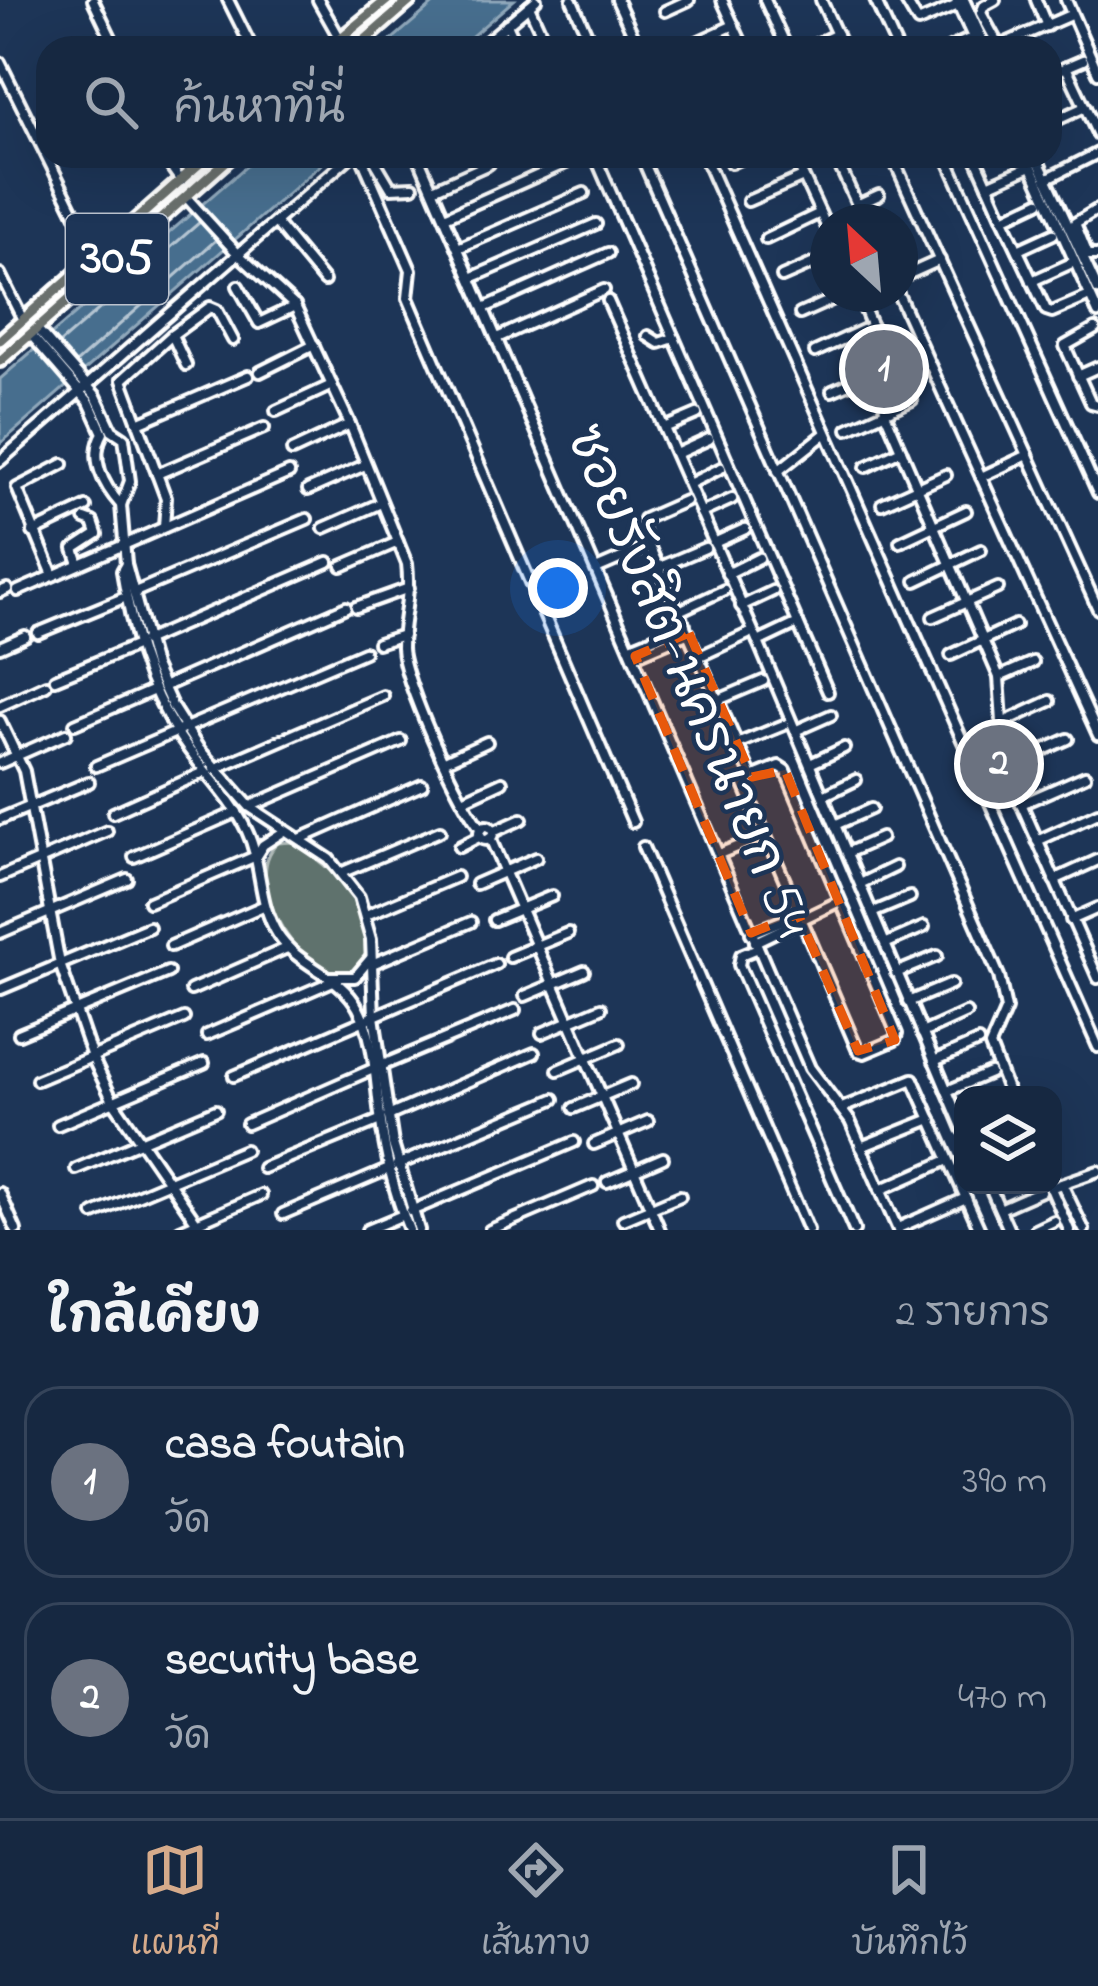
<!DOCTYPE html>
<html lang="th">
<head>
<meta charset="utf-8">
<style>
  :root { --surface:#162841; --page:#23344c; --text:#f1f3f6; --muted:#9ea6b1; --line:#35445a; --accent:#d6ab8b }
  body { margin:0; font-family:"Indie Flower","Playpen Sans Thai",sans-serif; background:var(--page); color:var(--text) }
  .controls { position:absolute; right:36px; bottom:36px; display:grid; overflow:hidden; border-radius:24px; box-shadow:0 12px 48px #0002 }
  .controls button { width:108px; height:108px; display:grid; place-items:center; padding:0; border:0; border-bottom:3px solid var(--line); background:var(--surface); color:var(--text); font:60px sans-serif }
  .compass { position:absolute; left:810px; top:204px; width:108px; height:108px; border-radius:50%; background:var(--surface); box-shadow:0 12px 48px #0002; rotate:334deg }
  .you { position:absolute; left:558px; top:588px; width:42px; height:42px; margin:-30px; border:9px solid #fff; border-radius:50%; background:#1a73e8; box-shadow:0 0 0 18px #1a73e833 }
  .badge { display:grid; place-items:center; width:78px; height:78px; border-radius:50%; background:var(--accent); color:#fff; font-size:39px; font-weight:700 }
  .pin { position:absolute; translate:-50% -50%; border:6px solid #fff; box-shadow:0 3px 12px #0006 }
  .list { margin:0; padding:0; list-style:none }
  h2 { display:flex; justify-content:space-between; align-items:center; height:156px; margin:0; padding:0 48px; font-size:51px }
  h2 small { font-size:39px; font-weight:400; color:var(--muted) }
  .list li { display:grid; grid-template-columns:78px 1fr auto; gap:36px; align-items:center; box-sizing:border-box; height:192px; margin:0 24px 24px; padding:0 24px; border:3px solid var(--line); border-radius:36px }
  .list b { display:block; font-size:45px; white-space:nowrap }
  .list p { margin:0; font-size:39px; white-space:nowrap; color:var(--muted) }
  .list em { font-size:39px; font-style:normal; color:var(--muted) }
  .icon { flex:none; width:66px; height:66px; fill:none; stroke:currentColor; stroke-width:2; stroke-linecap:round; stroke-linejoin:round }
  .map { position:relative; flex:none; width:1098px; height:1230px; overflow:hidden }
  .search { position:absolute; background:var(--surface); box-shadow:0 12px 48px #0002; left:36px; right:36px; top:36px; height:132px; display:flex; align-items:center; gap:30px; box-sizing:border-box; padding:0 42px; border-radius:36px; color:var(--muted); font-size:45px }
  .sheet { height:588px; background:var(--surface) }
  nav { display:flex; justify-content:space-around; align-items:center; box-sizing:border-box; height:168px; border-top:3px solid var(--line); background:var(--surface); font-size:33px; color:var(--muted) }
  nav a { display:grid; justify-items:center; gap:6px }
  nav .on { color:var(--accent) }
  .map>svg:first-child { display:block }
</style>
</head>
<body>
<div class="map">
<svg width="1098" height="1230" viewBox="0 0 1098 1230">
  <rect width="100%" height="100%" fill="#1d3557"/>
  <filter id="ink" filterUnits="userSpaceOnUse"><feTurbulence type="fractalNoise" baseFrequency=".00833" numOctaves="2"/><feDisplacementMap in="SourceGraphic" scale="24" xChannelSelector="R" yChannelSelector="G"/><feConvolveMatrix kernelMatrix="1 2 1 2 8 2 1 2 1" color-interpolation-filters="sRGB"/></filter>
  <g filter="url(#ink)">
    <path fill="#5e726d" stroke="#aeb8b6" stroke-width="3" d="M293 842C329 865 394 922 358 969 305 993 237 879 278 843Z"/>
    <g fill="#466e8e" stroke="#90a8bb" stroke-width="3">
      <polygon points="438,0 514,0 458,48 382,48"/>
      <polygon points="258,156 331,156 0,444 0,379"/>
    </g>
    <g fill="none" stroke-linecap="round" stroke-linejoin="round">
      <g stroke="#b5c5d2" stroke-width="3">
        <polyline points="59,344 200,222"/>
        <polyline points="76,363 216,240"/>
      </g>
      <defs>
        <g id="minor">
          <polyline points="93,0 116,48"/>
          <polyline points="228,0 252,48"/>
          <polyline points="318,0 340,39"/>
          <polyline points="572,0 593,48"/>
          <polyline points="617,0 639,48"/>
          <polyline points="722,0 744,48"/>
          <polyline points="765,0 787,48"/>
          <polyline points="821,0 843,48"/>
          <polyline points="875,0 897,48"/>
          <polyline points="905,0 918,22 958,5"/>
          <polyline points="956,0 978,48"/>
          <polyline points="964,0 986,48"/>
          <polyline points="995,0 984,6 981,13 999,46 1068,16"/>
          <polyline points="1036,0 1047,26"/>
          <polyline points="1066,0 1098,73"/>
          <polyline points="529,6 548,48"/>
          <polyline points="665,11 689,0"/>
          <polyline points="507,24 518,48"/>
          <polyline points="479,48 536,0"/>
          <polyline points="684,48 734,25"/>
          <polyline points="808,48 837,34"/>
          <polyline points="950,48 967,40"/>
          <polyline points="0,62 96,256"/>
          <polyline points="1066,67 1098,135"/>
          <polyline points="1050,74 1083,60"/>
          <polyline points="1050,123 1085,107"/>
          <polyline points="168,156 169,164 181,181"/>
          <polyline points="177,156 191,171"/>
          <polyline points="361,156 411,270 408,298 633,822"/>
          <polyline points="372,156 391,188 413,187"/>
          <polyline points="418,156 810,1068 850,1121 898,1230"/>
          <polyline points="595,156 798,623 758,642 963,1129"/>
          <polyline points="641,156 999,976 1006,1009 990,1046 1009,1095"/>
          <polyline points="704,156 1098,1047"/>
          <polyline points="794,156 828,230"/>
          <polyline points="835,156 865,222"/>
          <polyline points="892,156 1098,609"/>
          <polyline points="946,156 1098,493"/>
          <polyline points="975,156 1003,219 1039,202"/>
          <polyline points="1027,156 1098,313"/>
          <polyline points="1036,156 1098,290"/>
          <polyline points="731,163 746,156"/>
          <polyline points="1046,179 1098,153"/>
          <polyline points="988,185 1031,166"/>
          <polyline points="433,189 489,164"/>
          <path d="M187 198 238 254 295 306 350 424 407 564C411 598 402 618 402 648 403 680 459 804 481 829"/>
          <polyline points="748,201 803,177"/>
          <polyline points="857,205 879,195"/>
          <polyline points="1098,209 1075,223 1088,255 1098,255"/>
          <polyline points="445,217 566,163"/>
          <polyline points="1003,219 1046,310 1052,312 1085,298"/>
          <polyline points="276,223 324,281"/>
          <polyline points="766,239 820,213"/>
          <polyline points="458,248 584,193"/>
          <polyline points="1018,250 1053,234"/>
          <polyline points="0,274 23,320"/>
          <polyline points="782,277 828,257"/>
          <polyline points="471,278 596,224"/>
          <polyline points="900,278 940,260"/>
          <polyline points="1032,281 1074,262"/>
          <polyline points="238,286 259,323 295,306"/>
          <polyline points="858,294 884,355"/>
          <polyline points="898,294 1098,735"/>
          <polyline points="608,301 758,642"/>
          <polyline points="484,308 608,253"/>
          <polyline points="800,314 845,294"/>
          <path d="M37 329 96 396 112 430 124 438 130 481 121 505 126 564 122 571C131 628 146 685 178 734 199 768 230 795 247 831 263 865 257 902 278 935 299 967 340 974 358 1008 375 1040 375 1080 380 1115 385 1155 394 1193 409 1230"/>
          <polyline points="1095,329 1065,346 1091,403 1098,405"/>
          <path d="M31 335 89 402 103 433C89 458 103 485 121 505"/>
          <polyline points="172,335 186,365"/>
          <polyline points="648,336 659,343 674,338"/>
          <polyline points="497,338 604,290"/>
          <polyline points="815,352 872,326"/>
          <circle cx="885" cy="366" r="11"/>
          <polyline points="260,372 314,345"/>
          <polyline points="1078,376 1098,367"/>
          <polyline points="883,377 885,413 999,677 1005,767 1098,978"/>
          <polyline points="832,391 876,372"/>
          <polyline points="276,411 332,385"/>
          <polyline points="138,423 248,376"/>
          <polyline points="664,428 697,414"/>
          <polyline points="848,429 912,400"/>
          <polyline points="292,451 350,424"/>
          <polyline points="676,454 709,439"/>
          <polyline points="0,461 351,156"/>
          <polyline points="866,467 901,450"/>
          <polyline points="778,471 826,433"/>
          <polyline points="157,474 264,428"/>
          <polyline points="981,477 1028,455"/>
          <polyline points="689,484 721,468"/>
          <polyline points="308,490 365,465"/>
          <polyline points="685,501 644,519 642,530 752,777"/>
          <polyline points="882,504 946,475"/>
          <polyline points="701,513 732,499"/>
          <polyline points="164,527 166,498 122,380 172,335 210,307 217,310 233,340"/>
          <polyline points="324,528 381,503"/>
          <polyline points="33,532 86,507"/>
          <polyline points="900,542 966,511"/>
          <polyline points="714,543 745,529"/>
          <polyline points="79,564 74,549 97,534 93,522 85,519"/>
          <polyline points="126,564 154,666 173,708 199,749 250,807 329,859 359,897 371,939 374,1016 393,1144 419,1230"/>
          <polyline points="342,566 398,542"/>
          <polyline points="660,567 705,548"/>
          <polyline points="596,569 640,550"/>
          <polyline points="727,574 759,558"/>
          <polyline points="53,575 17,488 63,464"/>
          <polyline points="916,581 981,550"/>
          <polyline points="18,591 289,473"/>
          <polyline points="0,592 7,589"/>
          <polyline points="135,592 307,519"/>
          <polyline points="741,606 773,591"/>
          <polyline points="356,607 409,588"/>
          <polyline points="679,611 724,590"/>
          <polyline points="933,617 998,588"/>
          <polyline points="798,623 828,692"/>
          <polyline points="38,633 126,597"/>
          <polyline points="145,641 328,562"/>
          <polyline points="378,643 403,635"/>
          <polyline points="0,647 25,636"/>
          <polyline points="631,647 685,625"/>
          <polyline points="951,655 1015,625"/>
          <polyline points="635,656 689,633"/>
          <polyline points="700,656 748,634"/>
          <polyline points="999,677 1033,662"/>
          <polyline points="55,679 138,645"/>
          <polyline points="163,687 346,607"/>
          <polyline points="718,700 763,681"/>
          <polyline points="0,706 46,685"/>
          <polyline points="0,721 24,771 60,964 92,1057 113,1101 202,1230"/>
          <polyline points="1002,723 1050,701"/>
          <polyline points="75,724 154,690"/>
          <polyline points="797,730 831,715"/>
          <polyline points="737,744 784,725"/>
          <polyline points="445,761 487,742"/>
          <polyline points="0,763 66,734"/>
          <polyline points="812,763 844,748"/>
          <polyline points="96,766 364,652"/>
          <polygon points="779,766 785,770 897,1034 895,1040 864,1053 858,1051 744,785 752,777"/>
          <polyline points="1005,767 1068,739"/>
          <polyline points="214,769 383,696"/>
          <polyline points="825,795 856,780"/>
          <polyline points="463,800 502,782"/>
          <polyline points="1021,804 1085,776"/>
          <polyline points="251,806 401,741"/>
          <polyline points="113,813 205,772"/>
          <polyline points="0,819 89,782"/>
          <polyline points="837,824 871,809"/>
          <circle cx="486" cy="833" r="7"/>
          <polyline points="493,832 522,819"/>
          <polyline points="490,838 660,1230"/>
          <polyline points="300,839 422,785"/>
          <polyline points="1037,841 1098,813"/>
          <polyline points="459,847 481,836"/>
          <polyline points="643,847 808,1230"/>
          <polyline points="849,852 881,838"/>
          <polyline points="719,854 765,835"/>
          <polyline points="134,857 237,812"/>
          <polyline points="343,872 440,831"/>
          <polyline points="0,877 107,831"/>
          <polyline points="1054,880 1098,860"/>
          <polyline points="862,883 895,867"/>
          <polyline points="476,884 536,858"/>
          <polyline points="149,902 256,856 263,845 283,832"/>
          <polyline points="874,912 910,897"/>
          <polyline points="366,915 456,877"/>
          <polyline points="494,920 552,896"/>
          <polyline points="1071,920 1098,908"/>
          <polyline points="0,933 127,879"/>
          <polyline points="751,933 799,914 802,916"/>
          <polyline points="755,942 840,901"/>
          <polyline points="887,943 924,927"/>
          <polyline points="171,946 263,906"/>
          <polyline points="758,948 741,955 739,965 854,1230"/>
          <polyline points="510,957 568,933"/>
          <polyline points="372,964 471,922"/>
          <polyline points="896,973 937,956"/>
          <polyline points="330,977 355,977 371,958"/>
          <polyline points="1,989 149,927"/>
          <polyline points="191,990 287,948"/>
          <polyline points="525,996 584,971"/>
          <polyline points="908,1002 951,984"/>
          <polyline points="542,1033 601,1008"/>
          <polyline points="922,1033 966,1013"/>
          <polyline points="19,1034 168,972"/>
          <polyline points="207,1035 333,981"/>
          <polyline points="934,1061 978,1042"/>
          <polyline points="383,1065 515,1010"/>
          <polyline points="558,1070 619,1044"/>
          <polyline points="234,1076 496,964"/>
          <polyline points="37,1080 184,1018"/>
          <polyline points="947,1091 990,1073"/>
          <polyline points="574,1108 631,1084"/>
          <polyline points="842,1108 913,1079 980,1230"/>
          <polyline points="388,1116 534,1053"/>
          <polyline points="247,1124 373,1069"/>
          <polyline points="58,1125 204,1063"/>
          <polyline points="594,1144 648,1121"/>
          <polyline points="861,1147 931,1119"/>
          <polyline points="397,1165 554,1099"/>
          <polyline points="263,1168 380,1120"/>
          <polyline points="76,1169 216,1110"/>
          <polyline points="607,1182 663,1158"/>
          <polyline points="1062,1184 1084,1230"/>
          <polyline points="989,1185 1009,1230"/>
          <polyline points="1050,1186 1069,1230"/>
          <polyline points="1050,1188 1098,1171"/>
          <polyline points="880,1190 948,1160"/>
          <polyline points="0,1193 16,1230"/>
          <polyline points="1000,1209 1041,1191"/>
          <polyline points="411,1211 574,1142"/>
          <polyline points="94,1214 245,1150"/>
          <polyline points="283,1214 389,1169"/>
          <polyline points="623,1220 680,1196"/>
          <polyline points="898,1228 966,1198"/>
          <polyline points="180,1230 261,1195"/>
          <polyline points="367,1230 403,1215"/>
          <polyline points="490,1230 593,1186"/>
          <polyline points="1035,1230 1054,1221"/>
        </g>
        <g id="major">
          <polyline points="329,48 387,0"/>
          <polyline points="356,48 411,0"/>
          <polyline points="0,340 208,156"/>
          <polyline points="0,361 232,156"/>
        </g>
      </defs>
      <use href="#minor" stroke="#fff" stroke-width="16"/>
      <use href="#major" stroke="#fff" stroke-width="18"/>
      <use href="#minor" stroke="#1d3557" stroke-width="8"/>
      <use href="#major" stroke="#6b706d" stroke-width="9"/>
    </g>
  </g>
  <path fill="#e8590c" fill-opacity="0.2" stroke="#e8590c" stroke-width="9" stroke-dasharray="24 15" stroke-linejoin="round" d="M689 633 752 777 785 770 895 1040 858 1051 798 914 751 933 635 656Z"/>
  <g text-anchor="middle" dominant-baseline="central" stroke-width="9" stroke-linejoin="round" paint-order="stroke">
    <rect fill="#1d3557" stroke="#bbc2cd" stroke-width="3" x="66" y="214" width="102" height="90" rx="9"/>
    <g font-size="51" font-weight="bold" fill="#fff">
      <text x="117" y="259">305</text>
    </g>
    <g font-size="54" fill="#fff" stroke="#1d3557">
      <text transform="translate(686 682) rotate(67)">ซอยรังสิต-นครนายก 54</text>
    </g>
  </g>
</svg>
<div class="controls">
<button><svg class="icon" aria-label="layers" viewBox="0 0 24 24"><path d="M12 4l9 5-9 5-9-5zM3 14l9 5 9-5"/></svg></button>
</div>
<svg class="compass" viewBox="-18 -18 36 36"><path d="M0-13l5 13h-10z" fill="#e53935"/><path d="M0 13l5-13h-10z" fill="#9ea6b1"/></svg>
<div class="you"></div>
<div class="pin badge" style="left:884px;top:369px;background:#6b7280">1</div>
<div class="pin badge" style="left:999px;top:764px;background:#6b7280">2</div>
<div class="search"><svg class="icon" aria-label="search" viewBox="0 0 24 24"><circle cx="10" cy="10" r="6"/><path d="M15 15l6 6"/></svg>ค้นหาที่นี่</div>
</div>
<section class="sheet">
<h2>ใกล้เคียง<small>2 รายการ</small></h2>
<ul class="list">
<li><span class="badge" style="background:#6b7280">1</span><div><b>casa foutain</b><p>วัด</p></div><em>390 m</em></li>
<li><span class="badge" style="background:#6b7280">2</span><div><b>security base</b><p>วัด</p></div><em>470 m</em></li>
</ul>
</section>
<nav>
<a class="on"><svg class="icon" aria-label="map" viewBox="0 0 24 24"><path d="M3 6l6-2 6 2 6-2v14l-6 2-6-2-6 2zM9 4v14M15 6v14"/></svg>แผนที่</a>
<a><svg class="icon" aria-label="directions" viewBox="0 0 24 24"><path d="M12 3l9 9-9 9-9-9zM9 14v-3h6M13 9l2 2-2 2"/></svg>เส้นทาง</a>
<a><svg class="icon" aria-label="saved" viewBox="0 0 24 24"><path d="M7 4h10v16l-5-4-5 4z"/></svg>บันทึกไว้</a>
</nav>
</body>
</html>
